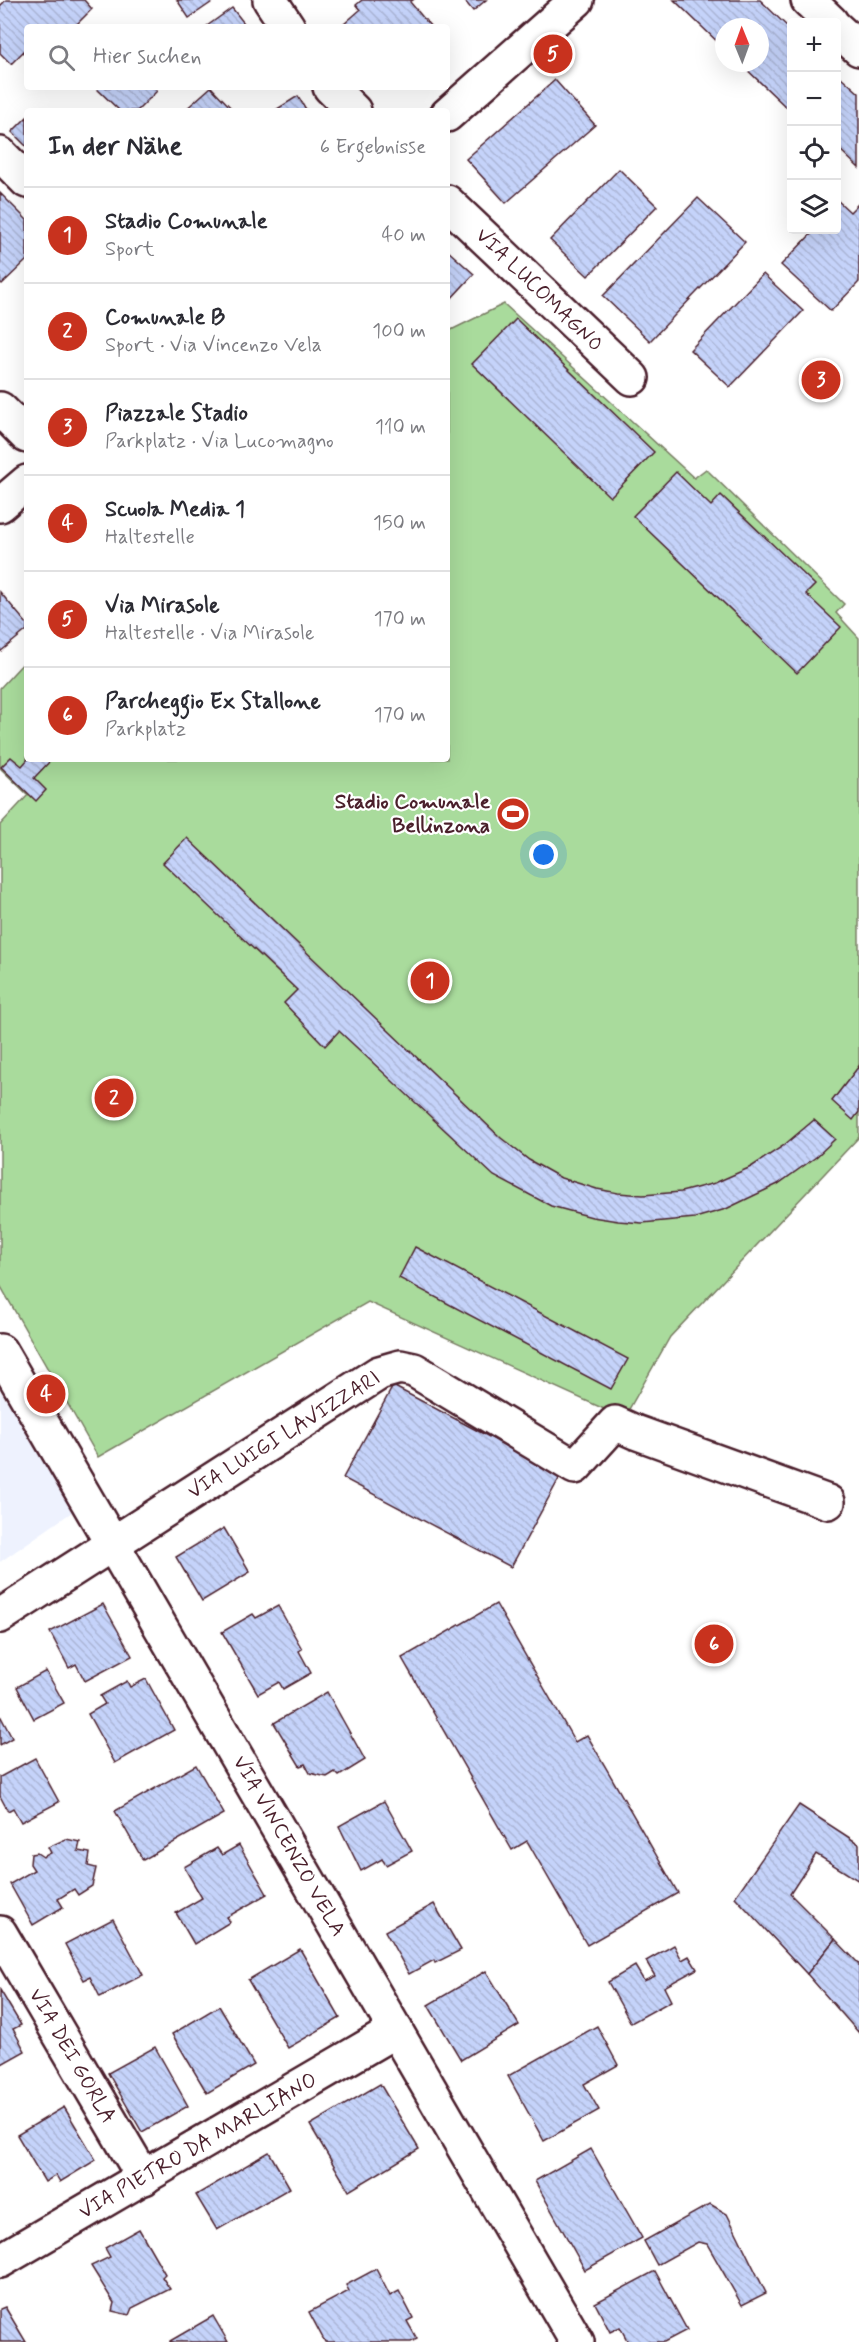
<!DOCTYPE html>
<html lang="de">
<head>
<meta charset="utf-8">
<style>
  :root { --surface:#fff; --page:#f7f7f7; --text:#2b2b33; --muted:#7c7c81; --line:#e1e1e2; --accent:#c8321e }
  body { margin:0; font-family:Mynerve,sans-serif; background:var(--page); color:var(--text) }
  .controls { position:absolute; right:18px; top:18px; display:grid; overflow:hidden; border-radius:6px; box-shadow:0 6px 24px #0002 }
  .controls button { width:54px; height:54px; display:grid; place-items:center; padding:0; border:0; border-bottom:2px solid var(--line); background:var(--surface); color:var(--text); font:30px sans-serif }
  .compass { position:absolute; left:715px; top:18px; width:54px; height:54px; border-radius:50%; background:var(--surface); box-shadow:0 6px 24px #0002; rotate:359deg }
  .you { position:absolute; left:544px; top:855px; width:21px; height:21px; margin:-15px; border:4px solid #fff; border-radius:50%; background:#1a73e8; box-shadow:0 0 0 9px #1a73e833 }
  .badge { display:grid; place-items:center; width:39px; height:39px; border-radius:50%; background:var(--accent); color:#fff; font-size:20px; font-weight:700 }
  .pin { position:absolute; translate:-50% -50%; border:3px solid #fff; box-shadow:0 2px 6px #0006 }
  .list { margin:0; padding:0; list-style:none }
  h2 { display:flex; justify-content:space-between; align-items:center; height:78px; margin:0; padding:0 24px; font-size:26px }
  h2 small { font-size:20px; font-weight:400; color:var(--muted) }
  .list li { display:grid; grid-template-columns:39px 1fr auto; gap:18px; align-items:center; box-sizing:border-box; height:96px; padding:0 24px; border-top:2px solid var(--line) }
  .list b { display:block; font-size:22px; white-space:nowrap }
  .list p { margin:0; font-size:20px; white-space:nowrap; color:var(--muted) }
  .list em { font-size:20px; font-style:normal; color:var(--muted) }
  .icon { flex:none; width:33px; height:33px; fill:none; stroke:currentColor; stroke-width:2; stroke-linecap:round; stroke-linejoin:round }
  .map { position:relative; flex:none; width:859px; height:2342px; overflow:hidden }
  .search { position:absolute; background:var(--surface); box-shadow:0 6px 24px #0002; left:24px; top:24px; width:426px; height:66px; display:flex; align-items:center; gap:15px; box-sizing:border-box; padding:0 21px; border-radius:6px; color:var(--muted); font-size:22px }
  .panel { position:absolute; background:var(--surface); box-shadow:0 6px 24px #0002; left:24px; top:108px; width:426px; height:654px; border-radius:6px }
  .map>svg:first-child { display:block }
</style>
</head>
<body>
<div class="map">
<svg width="859" height="2342" viewBox="0 0 859 2342">
  <defs>
    <pattern id="building-back-hatch" width="6" height="6" patternUnits="userSpaceOnUse" patternTransform="scale(1.5)"><rect width="6" height="6" fill="#c5d3fa"/><path d="M-1 5l2 2M0 0l6 6M5-1l2 2" fill="none" stroke="#abb5d6"/></pattern>
  </defs>
  <rect width="100%" height="100%" fill="#fff"/>
  <filter id="ink" filterUnits="userSpaceOnUse"><feTurbulence type="fractalNoise" baseFrequency=".0167" numOctaves="2"/><feDisplacementMap in="SourceGraphic" scale="12" xChannelSelector="R" yChannelSelector="G"/><feConvolveMatrix kernelMatrix="1 2 1 2 8 2 1 2 1" color-interpolation-filters="sRGB"/></filter>
  <g filter="url(#ink)">
    <polygon fill="#eef2fe" points="0,1390 75,1510 0,1562"/>
    <polygon fill="#a9db9c" stroke="#7a7d64" stroke-width="1.5" points="504,304 694,478 706,469 844,604 836,613 859,638 859,1137 670,1337 624,1418 368,1302 98,1457 0,1285 0,825 28,795 0,768 0,688 27,659 27,759 447,759 447,332"/>
    <g fill="url(#building-back-hatch)" stroke="#4a1f2b" stroke-width="1.5">
      <polygon points="6,0 84,0 92,9 74,27 27,27 27,48 11,64 0,53 0,6"/>
      <polygon points="177,0 215,0 189,18"/>
      <polygon points="362,0 413,0 410,2 431,27 347,27 344,24 360,10 356,5"/>
      <polygon points="464,0 486,0 473,11"/>
      <polygon points="674,0 760,0 792,31 792,101 786,107 740,63 760,63 760,27 724,27 724,48"/>
      <polygon points="232,8 247,27 208,27 207,26"/>
      <polygon points="841,77 859,93 859,168 836,146 836,82"/>
      <polygon points="555,80 595,125 506,203 466,159"/>
      <polygon points="95,87 154,87 157,91 137,111 120,111"/>
      <polygon points="211,87 234,111 184,111"/>
      <polygon points="298,96 307,111 274,111"/>
      <polygon points="27,117 27,147 12,132"/>
      <polygon points="619,169 657,206 588,276 550,240"/>
      <polygon points="0,193 27,220 27,260 2,284 0,282"/>
      <polygon points="698,198 745,242 650,341 603,296"/>
      <polygon points="836,199 850,212 859,203 859,282 831,311 781,265 815,230 836,230"/>
      <polygon points="447,250 474,274 447,303"/>
      <polygon points="763,274 803,311 730,387 690,350"/>
      <polygon points="516,319 654,452 610,497 472,364"/>
      <polygon points="676,472 711,506 721,495 815,585 806,594 841,627 797,673 633,516"/>
      <polygon points="0,592 27,624 27,630 0,652"/>
      <polygon points="11,757 22,766 28,759 52,759 34,778 46,790 36,801 1,767"/>
      <polygon points="187,838 501,1138 529,1160 561,1178 597,1189 618,1193 643,1195 681,1192 715,1183 751,1167 783,1146 814,1120 835,1139 816,1157 778,1184 726,1209 695,1218 642,1223 618,1221 592,1217 551,1206 494,1176 339,1031 325,1046 284,1003 297,990 163,863"/>
      <polygon points="859,1066 859,1112 853,1120 832,1101"/>
      <polygon points="415,1247 628,1359 611,1389 399,1278"/>
      <polygon points="393,1386 561,1475 511,1567 343,1478"/>
      <polygon points="224,1528 250,1572 202,1601 176,1557"/>
      <polygon points="103,1604 132,1656 85,1681 76,1664 69,1668 50,1632"/>
      <polygon points="496,1604 575,1742 587,1735 678,1893 587,1945 527,1841 512,1850 402,1658"/>
      <polygon points="278,1606 302,1649 299,1651 311,1673 283,1689 279,1682 258,1694 222,1632 253,1614 256,1618"/>
      <polygon points="46,1671 64,1703 34,1719 17,1687"/>
      <polygon points="146,1679 174,1730 115,1763 88,1714 105,1704 100,1696 127,1681 130,1687"/>
      <polygon points="327,1692 365,1760 339,1776 335,1772 327,1777 310,1773 305,1764 300,1766 274,1723"/>
      <polygon points="0,1715 12,1738 0,1745"/>
      <polygon points="35,1758 59,1802 21,1822 13,1808 8,1811 0,1796 0,1777"/>
      <polygon points="196,1765 224,1814 143,1860 115,1811"/>
      <polygon points="384,1801 412,1851 386,1865 382,1859 361,1871 339,1826"/>
      <polygon points="799,1805 859,1844 859,1881 816,1854 790,1894 835,1939 807,1974 735,1897"/>
      <polygon points="66,1839 80,1842 78,1851 90,1853 88,1866 96,1868 92,1886 78,1895 74,1889 58,1899 63,1907 33,1925 10,1884 34,1870 30,1864 31,1854 37,1853 43,1857 51,1853 48,1847"/>
      <polygon points="239,1845 267,1894 227,1917 230,1922 194,1944 176,1913 202,1898 184,1867 217,1848 222,1855"/>
      <polygon points="434,1904 461,1950 435,1963 434,1960 409,1974 385,1931"/>
      <polygon points="113,1919 143,1975 100,1997 90,1977 84,1980 65,1944"/>
      <polygon points="835,1939 859,1964 859,2033 807,1974"/>
      <polygon points="674,1945 682,1960 689,1956 697,1969 664,1987 671,2001 631,2023 608,1982 635,1966 644,1981 655,1976 646,1961"/>
      <polygon points="300,1949 340,2018 288,2048 248,1980"/>
      <polygon points="486,1971 519,2025 461,2060 428,2005"/>
      <polygon points="0,1990 21,2025 13,2029 25,2051 0,2065"/>
      <polygon points="219,2006 254,2065 207,2093 172,2034"/>
      <polygon points="597,2026 618,2065 584,2084 599,2110 544,2141 508,2076"/>
      <polygon points="155,2047 188,2106 142,2132 108,2073"/>
      <polygon points="380,2084 419,2149 349,2191 310,2125"/>
      <polygon points="64,2107 96,2160 60,2182 56,2175 45,2182 17,2135"/>
      <polygon points="591,2149 642,2238 585,2270 535,2181"/>
      <polygon points="269,2152 290,2188 217,2230 196,2195"/>
      <polygon points="710,2204 727,2214 766,2293 742,2305 707,2244 698,2242 657,2265 644,2241"/>
      <polygon points="139,2229 165,2274 162,2277 170,2289 132,2308 129,2315 112,2311 114,2303 91,2266 110,2257 105,2248"/>
      <polygon points="376,2269 390,2296 399,2291 413,2318 407,2321 417,2339 411,2342 325,2342 309,2312 349,2291 346,2285"/>
      <polygon points="655,2271 687,2330 664,2342 628,2342 620,2327 610,2332 595,2303"/>
      <polygon points="5,2307 26,2342 0,2342 0,2309"/>
      <polygon points="213,2316 228,2342 170,2342 170,2341"/>
    </g>
    <g fill="none" stroke-linecap="round" stroke-linejoin="round">
      <defs>
        <g id="minor">
          <polyline points="270,0 288,27"/>
          <polyline points="808,0 831,22"/>
          <polyline points="836,28 859,49"/>
          <polyline points="330,87 354,111"/>
          <polyline points="447,115 577,0"/>
          <polyline points="0,154 27,181"/>
          <polyline points="447,202 632,378"/>
          <polyline points="0,409 27,436"/>
          <polyline points="0,505 27,482"/>
          <polyline points="0,1351 577,2342"/>
          <polyline points="0,1616 379,1373 400,1367 414,1370 575,1467 615,1423 635,1432 828,1502"/>
          <polyline points="0,1933 144,2178"/>
          <polyline points="0,2261 396,2030"/>
        </g>
      </defs>
      <use href="#minor" stroke="#4a1f2b" stroke-width="38"/>
      <use href="#minor" stroke="#fff" stroke-width="33"/>
    </g>
  </g>
  <defs>
    <symbol id="stadium-disc" viewBox="-11 -11 22 22"><circle r="9.5" fill="#c8321e" stroke="#fff"/><path d="M0-5a6.5 5 0 1 0 0 10a6.5 5 0 1 0 0-10ZM-3.5-1.8h7v3.6h-7Z" fill="#fff"/></symbol>
  </defs>
  <g fill-rule="evenodd">
    <use href="#stadium-disc" x="494" y="795" width="38" height="38"/>
  </g>
  <g text-anchor="middle" dominant-baseline="central" stroke-width="4.5" stroke-linejoin="round" paint-order="stroke">
    <g font-size="21" fill="#4a1f2b" stroke="#fff">
      <text transform="translate(539 290) rotate(44)">VIA LUCOMAGNO</text>
      <text transform="translate(284 1435) rotate(-32)">VIA LUIGI LAVIZZARI</text>
      <text transform="translate(289 1846) rotate(60)">VIA VINCENZO VELA</text>
      <text transform="translate(72 2056) rotate(60)">VIA DEI GORLA</text>
      <text transform="translate(198 2146) rotate(-30)">VIA PIETRO DA MARLIANO</text>
    </g>
    <g font-size="21" font-weight="bold" fill="#4a1f2b" stroke="#fff" text-anchor="end">
      <text x="490" y="802">Stadio Comunale<tspan x="490" dy="24">Bellinzona</tspan></text>
    </g>
  </g>
</svg>
<div class="controls">
<button>+</button>
<button>−</button>
<button><svg class="icon" aria-label="locate" viewBox="0 0 24 24"><circle cx="12" cy="12" r="6"/><path d="M12 2v4M12 18v4M2 12h4M18 12h4"/></svg></button>
<button><svg class="icon" aria-label="layers" viewBox="0 0 24 24"><path d="M12 4l9 5-9 5-9-5zM3 14l9 5 9-5"/></svg></button>
</div>
<svg class="compass" viewBox="-18 -18 36 36"><path d="M0-13l5 13h-10z" fill="#e53935"/><path d="M0 13l5-13h-10z" fill="#7c7c81"/></svg>
<div class="you"></div>
<div class="pin badge" style="left:430px;top:981px">1</div>
<div class="pin badge" style="left:114px;top:1098px">2</div>
<div class="pin badge" style="left:821px;top:380px">3</div>
<div class="pin badge" style="left:46px;top:1394px">4</div>
<div class="pin badge" style="left:553px;top:54px">5</div>
<div class="pin badge" style="left:714px;top:1644px">6</div>
<div class="search"><svg class="icon" aria-label="search" viewBox="0 0 24 24"><circle cx="10" cy="10" r="6"/><path d="M15 15l6 6"/></svg>Hier suchen</div>
<section class="panel">
<h2>In der Nähe<small>6 Ergebnisse</small></h2>
<ul class="list">
<li><span class="badge">1</span><div><b>Stadio Comunale</b><p>Sport</p></div><em>40 m</em></li>
<li><span class="badge">2</span><div><b>Comunale B</b><p>Sport · Via Vincenzo Vela</p></div><em>100 m</em></li>
<li><span class="badge">3</span><div><b>Piazzale Stadio</b><p>Parkplatz · Via Lucomagno</p></div><em>110 m</em></li>
<li><span class="badge">4</span><div><b>Scuola Media 1</b><p>Haltestelle</p></div><em>150 m</em></li>
<li><span class="badge">5</span><div><b>Via Mirasole</b><p>Haltestelle · Via Mirasole</p></div><em>170 m</em></li>
<li><span class="badge">6</span><div><b>Parcheggio Ex Stallone</b><p>Parkplatz</p></div><em>170 m</em></li>
</ul>
</section>
</div>
</body>
</html>
